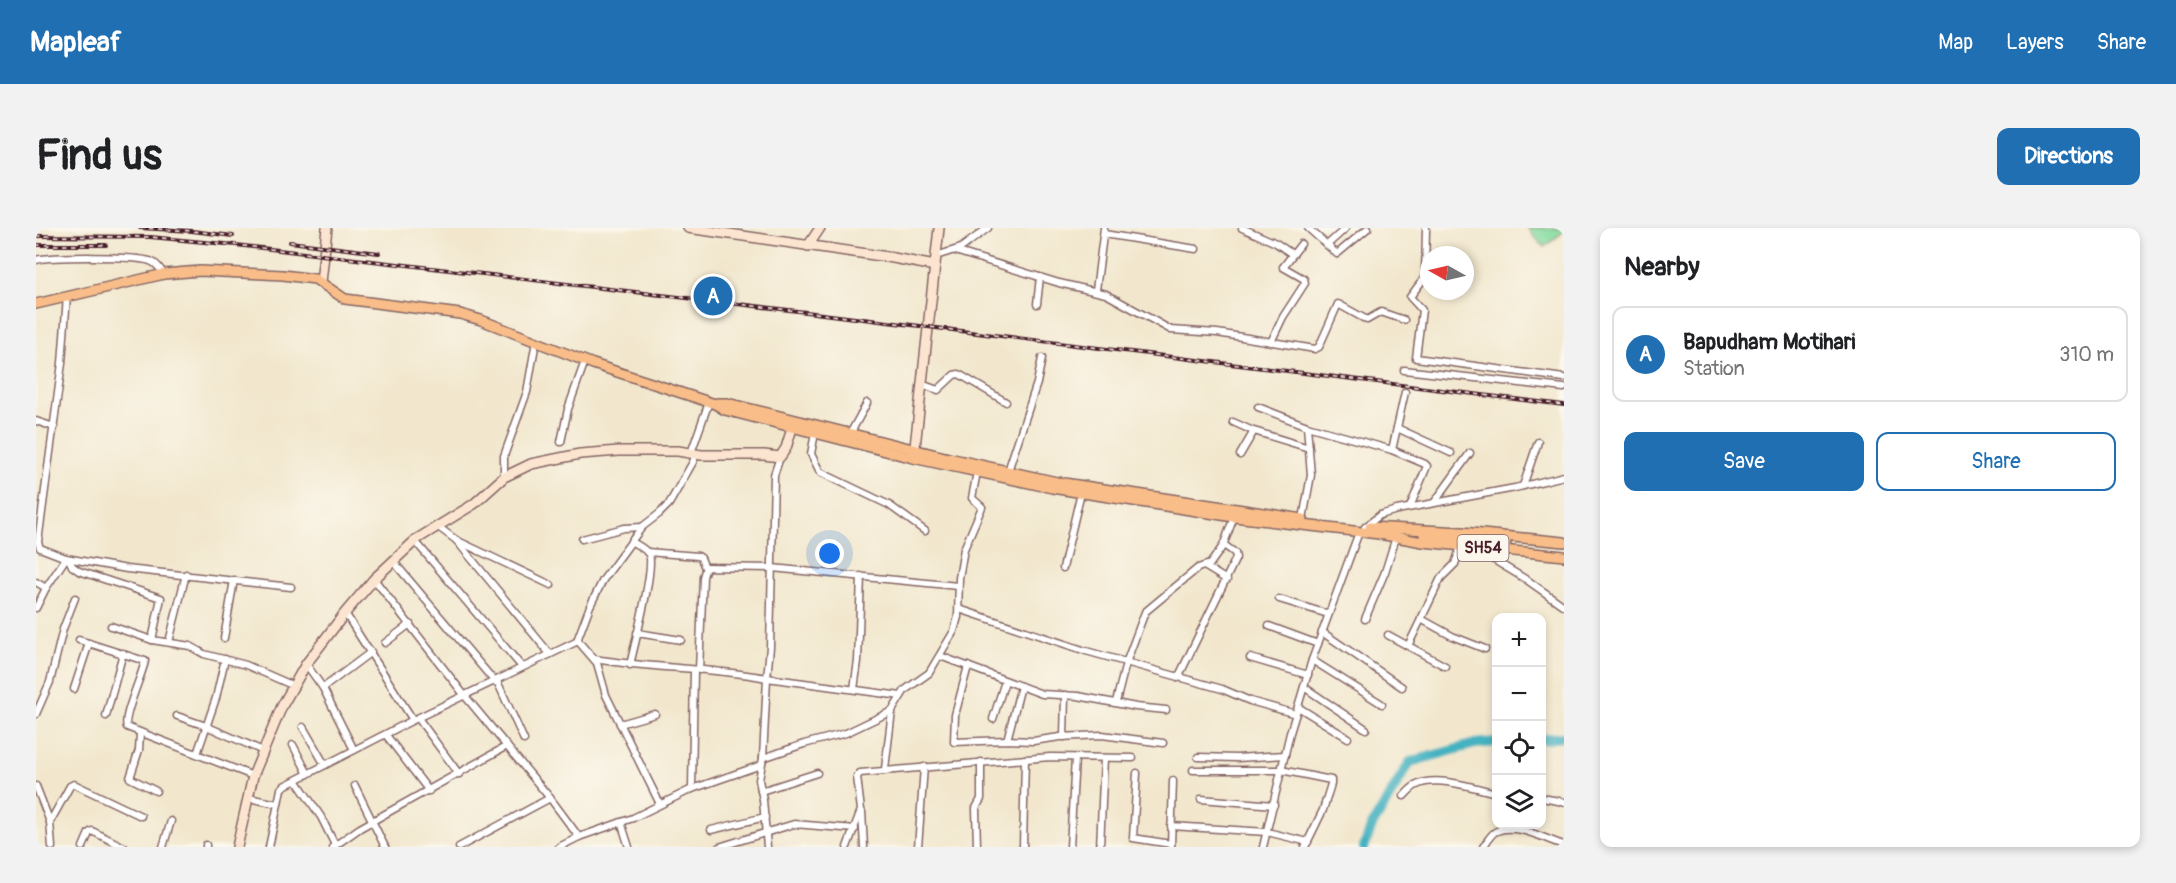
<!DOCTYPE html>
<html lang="en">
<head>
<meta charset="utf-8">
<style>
  :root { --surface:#fff; --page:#f2f2f2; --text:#202124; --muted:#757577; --line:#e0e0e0; --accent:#1f6fb2 }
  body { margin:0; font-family:Pangolin,sans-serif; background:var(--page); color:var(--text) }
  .controls { position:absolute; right:18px; bottom:18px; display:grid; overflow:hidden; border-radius:12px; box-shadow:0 3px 9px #0003 }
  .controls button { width:54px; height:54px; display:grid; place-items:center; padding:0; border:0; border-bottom:2px solid var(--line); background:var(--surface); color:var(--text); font:30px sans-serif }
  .compass { position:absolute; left:1384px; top:18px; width:54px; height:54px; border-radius:50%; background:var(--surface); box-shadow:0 3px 9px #0003; rotate:278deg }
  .you { position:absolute; left:794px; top:326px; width:21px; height:21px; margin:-15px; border:4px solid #fff; border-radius:50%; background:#1a73e8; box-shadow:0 0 0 9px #1a73e833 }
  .badge { display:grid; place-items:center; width:39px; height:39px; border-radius:50%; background:var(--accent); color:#fff; font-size:20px; font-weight:700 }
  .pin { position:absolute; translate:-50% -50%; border:3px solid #fff; box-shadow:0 2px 6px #0006 }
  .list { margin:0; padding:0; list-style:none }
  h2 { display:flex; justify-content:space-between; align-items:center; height:78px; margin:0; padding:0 24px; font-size:26px }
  h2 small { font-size:20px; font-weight:400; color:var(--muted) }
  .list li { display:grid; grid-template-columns:39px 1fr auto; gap:18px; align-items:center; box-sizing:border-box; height:96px; margin:0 12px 12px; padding:0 12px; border:2px solid var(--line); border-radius:12px }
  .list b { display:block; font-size:22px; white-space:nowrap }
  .list p { margin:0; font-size:20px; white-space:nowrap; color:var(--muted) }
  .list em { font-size:20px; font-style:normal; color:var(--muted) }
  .actions { display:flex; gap:12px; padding:18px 24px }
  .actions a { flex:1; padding:14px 0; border:2px solid var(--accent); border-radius:12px; text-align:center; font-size:21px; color:var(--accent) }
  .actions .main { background:var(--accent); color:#fff }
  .icon { flex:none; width:33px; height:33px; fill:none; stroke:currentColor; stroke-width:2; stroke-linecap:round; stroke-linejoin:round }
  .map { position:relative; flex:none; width:1528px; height:619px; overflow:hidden; border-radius:12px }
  header { display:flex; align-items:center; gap:36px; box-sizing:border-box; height:84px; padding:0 30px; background:var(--accent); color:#fff }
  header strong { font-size:28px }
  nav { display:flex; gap:33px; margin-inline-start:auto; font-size:21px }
  .intro { display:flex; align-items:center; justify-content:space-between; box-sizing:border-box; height:144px; padding:0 36px }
  h1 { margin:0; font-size:42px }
  .button { padding:15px 27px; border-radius:12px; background:var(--accent); color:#fff; font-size:21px; font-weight:700 }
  main { display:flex; gap:36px; padding:0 36px }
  aside { flex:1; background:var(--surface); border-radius:12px; box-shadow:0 3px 9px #0003 }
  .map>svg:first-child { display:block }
</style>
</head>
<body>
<header>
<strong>Mapleaf</strong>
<nav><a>Map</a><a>Layers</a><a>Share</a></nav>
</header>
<div class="intro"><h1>Find us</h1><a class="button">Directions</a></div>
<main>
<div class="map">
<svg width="1528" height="619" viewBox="0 0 1528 619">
  <rect width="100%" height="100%" fill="#fbf7ec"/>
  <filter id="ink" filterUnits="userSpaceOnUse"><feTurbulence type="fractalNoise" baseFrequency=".0167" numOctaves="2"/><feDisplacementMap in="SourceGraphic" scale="12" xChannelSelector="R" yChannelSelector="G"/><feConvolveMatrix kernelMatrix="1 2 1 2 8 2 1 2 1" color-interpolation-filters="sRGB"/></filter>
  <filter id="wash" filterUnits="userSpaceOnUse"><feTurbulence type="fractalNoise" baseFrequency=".008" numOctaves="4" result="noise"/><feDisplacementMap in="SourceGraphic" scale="24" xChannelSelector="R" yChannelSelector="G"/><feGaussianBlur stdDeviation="1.35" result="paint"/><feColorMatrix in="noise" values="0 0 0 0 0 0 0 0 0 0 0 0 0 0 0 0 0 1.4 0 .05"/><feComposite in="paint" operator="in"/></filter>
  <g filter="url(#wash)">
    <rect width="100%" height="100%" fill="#f2e7cd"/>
    <polygon fill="#86dca0" stroke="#687e66" stroke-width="1.5" points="1492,0 1528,0 1528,3 1508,19"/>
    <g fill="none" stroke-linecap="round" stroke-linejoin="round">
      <g stroke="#44b2c1" stroke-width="10">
        <polyline points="1506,511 1528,509"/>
        <polyline points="1328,619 1336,598 1374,534 1439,516 1460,514"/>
      </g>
    </g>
  </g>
  <g filter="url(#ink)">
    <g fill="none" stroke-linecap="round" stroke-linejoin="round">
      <defs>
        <g id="street">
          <polyline points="1206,0 1240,15 1256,26"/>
          <polyline points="1272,0 1301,26 1332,0"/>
          <polyline points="1390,0 1389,49 1374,69 1386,82 1380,130 1528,150"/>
          <polyline points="1068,6 1160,21"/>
          <polyline points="1291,17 1310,0"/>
          <polyline points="919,23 1023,55 1070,66 1135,102 1181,105 1279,121 1283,119 1302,76 1331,92 1345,84 1368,92"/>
          <polyline points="900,28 925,20 952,0"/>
          <path d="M0 32C17 28 99 28 114 33 121 35 124 41 128 46"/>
          <polyline points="1060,62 1068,0"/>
          <polyline points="31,68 26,135 2,314 4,320 30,330 91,341 255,359"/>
          <polyline points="1001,76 1004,49"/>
          <polyline points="1235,114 1247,89 1269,55 1268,51 1247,39 1265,16"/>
          <polyline points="1368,142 1528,160"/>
          <polyline points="885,156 902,162 918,147 923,146 970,174"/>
          <polyline points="1222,179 1271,198 1356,222 1389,236 1391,238 1374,279"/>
          <polyline points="0,193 18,199"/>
          <polyline points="1197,194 1217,203"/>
          <polyline points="1361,200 1415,225"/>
          <polyline points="779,205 775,226 784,244 853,277 889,303"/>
          <polyline points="814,206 831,175"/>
          <polyline points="525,214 532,181 549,133"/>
          <polyline points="1356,222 1369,164"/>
          <polyline points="655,225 673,174"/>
          <polyline points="1204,227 1218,203 1273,220"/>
          <polyline points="972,243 1001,155 1006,130"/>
          <polyline points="468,249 468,228 491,164 500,113"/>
          <polyline points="1487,258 1502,214"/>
          <polyline points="1398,275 1434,225"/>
          <polyline points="1267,291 1275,247 1271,198"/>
          <polyline points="401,298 420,312 515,357"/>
          <polyline points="1329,299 1344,287 1361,282 1479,260 1528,248"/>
          <polyline points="546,311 588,300 606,299"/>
          <polyline points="420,312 514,426"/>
          <polyline points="379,313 486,439"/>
          <polyline points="1438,320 1491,352 1528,378"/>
          <polyline points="611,324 662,328 665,330 669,340"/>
          <polyline points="33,331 36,338 43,343 125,370 116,412"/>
          <polyline points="357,333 459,454"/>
          <polyline points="1168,338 1191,352"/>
          <polyline points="1027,340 1045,264"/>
          <polyline points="338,351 429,468 514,570 543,609"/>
          <polyline points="0,354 10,360"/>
          <polyline points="1243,371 1292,386"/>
          <polyline points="0,380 10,360 30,330"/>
          <polyline points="923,381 1050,423 1186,461 1214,473 1260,486"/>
          <polyline points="309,385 377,492"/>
          <polyline points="1329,391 1349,344 1360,309"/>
          <polyline points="1385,391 1416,408 1449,421"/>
          <polyline points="75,398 116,412 154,418 168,426 210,437 258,458"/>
          <polyline points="1233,398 1282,416"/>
          <polyline points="1286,404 1366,459"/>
          <polyline points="601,405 645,412"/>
          <polyline points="1352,407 1409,438"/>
          <polyline points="188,410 198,352"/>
          <path d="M43 412 109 433C106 448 86 490 91 499L217 548"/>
          <polyline points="133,414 150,346"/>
          <polyline points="349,415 374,396"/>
          <polyline points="1372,418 1405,350 1419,336 1425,318"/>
          <polyline points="904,428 1006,466 1042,468 1100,479 1130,482"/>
          <polyline points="1214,430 1272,447"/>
          <path d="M559 431C616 441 674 439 731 450L734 419 738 247 744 229"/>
          <polyline points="1276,432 1346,476"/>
          <polyline points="270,436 287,460 318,522"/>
          <path d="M594 437C598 419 619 339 613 327 611 321 600 317 595 313"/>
          <polyline points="932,438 919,487 918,514 971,512 997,513 1024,509 1066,507 1127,515"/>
          <polyline points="663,442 667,349 670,339 736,340 922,358"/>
          <polyline points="1142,450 1200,330 1199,325 1188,317"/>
          <polyline points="461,453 488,512"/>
          <polyline points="1268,459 1330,501"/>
          <polyline points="287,460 335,424"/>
          <polyline points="38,461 53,415"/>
          <polyline points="818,461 822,433 825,348"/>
          <polyline points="1080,474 1090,435 1109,384 1162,340 1174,336 1187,318 1198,289"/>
          <polyline points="1262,479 1312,510"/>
          <polyline points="0,486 14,454 27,401 39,370"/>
          <polyline points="70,488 87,425"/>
          <polyline points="141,488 170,498 227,523"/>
          <polyline points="382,490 423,546"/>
          <polyline points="957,491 969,453"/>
          <polyline points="584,496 619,486"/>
          <polyline points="267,499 289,537"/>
          <polyline points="104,505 103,522 94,550 120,563"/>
          <polyline points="350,507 393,563"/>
          <polyline points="1028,509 1029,467"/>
          <polyline points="971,512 985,458"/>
          <polyline points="257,517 272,546"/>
          <polyline points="161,526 180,470 189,431"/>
          <polyline points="1162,529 1201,530 1249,527"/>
          <polyline points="727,530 768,516 810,505 856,483"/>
          <polyline points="849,541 856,483 869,462 893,445 918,403 922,389 923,350 928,321 946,279 936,270 941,244"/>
          <polyline points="1157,542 1245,542 1295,552 1295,556 1287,582 1269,619"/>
          <polyline points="1101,545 1097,610 1135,616"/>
          <polyline points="260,552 285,589 299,617"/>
          <polyline points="0,558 14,594 16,619"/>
          <polyline points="319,558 349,619"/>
          <polyline points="656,561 658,442"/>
          <polyline points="725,563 781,545"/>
          <path d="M1368 568C1371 565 1375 560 1379 558 1398 546 1440 560 1460 565"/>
          <polyline points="212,570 242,576 245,561 248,558 377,492 542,413"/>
          <polyline points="1506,570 1528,574"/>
          <polyline points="1165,571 1238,577"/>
          <polyline points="624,576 570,467 561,435 542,413 542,410 554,378 567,352 606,299 623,286 633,276 657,234 660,226"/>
          <polyline points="826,584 828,619"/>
          <polyline points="14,594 34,558 38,556 105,588"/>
          <polyline points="585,594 593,619"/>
          <polyline points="1135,598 1231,604 1272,614"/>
          <polyline points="675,602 729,589"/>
          <polyline points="1135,618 1137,553"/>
          <polyline points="47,619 53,605 56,603 88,619"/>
          <polyline points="127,619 135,593"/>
          <polyline points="170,619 170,617"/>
          <polyline points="233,619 242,576"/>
          <polyline points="297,619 324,600 471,518"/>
          <polyline points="423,619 514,570"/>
          <polyline points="523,619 543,609 597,590 656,561 725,537"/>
          <polyline points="683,619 758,596 819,601"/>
          <polyline points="731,619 727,572 723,552 727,530 731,450 865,468"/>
          <polyline points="811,619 825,582 821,549 824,545 1014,529 1097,530"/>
          <polyline points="882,619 888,539"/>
          <polyline points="941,619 940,580 945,571 945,534"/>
          <polyline points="987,619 989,531"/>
          <polyline points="1034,619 1039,530"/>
          <polyline points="1064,619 1068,530"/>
          <polyline points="1227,619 1254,505 1276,432 1323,304"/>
          <path d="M1447 619C1451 614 1454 607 1459 604 1478 593 1510 612 1528 617"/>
        </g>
        <g id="secondary">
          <polyline points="652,0 852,29 899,38"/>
          <polyline points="772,18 784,0"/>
          <polyline points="285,54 291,0"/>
          <polyline points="878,228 903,0"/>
          <polyline points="201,619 217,548 246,478 270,436 309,385 338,351 381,311 438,276 468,249 495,236 544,226 583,223 642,223 665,227 728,227 744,229 750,220 756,200"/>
        </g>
        <g id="primary">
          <polyline points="0,76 128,46 164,43 247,47 279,51 309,71 424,86 445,92 557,136 679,176 689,182 877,230 1016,260 1198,289 1343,306 1387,314 1528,328"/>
          <polyline points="681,175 691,175 913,230 1021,254 1267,291"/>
          <polyline points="1334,299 1426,304 1528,314"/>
          <polyline points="1388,307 1470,315"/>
        </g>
      </defs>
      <use href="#street" stroke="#856564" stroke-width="9"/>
      <use href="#secondary" stroke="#856564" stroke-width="12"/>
      <use href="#primary" stroke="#856564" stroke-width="12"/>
      <use href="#street" stroke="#fff" stroke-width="6"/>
      <use href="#secondary" stroke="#fce5d0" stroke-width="9"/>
      <use href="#primary" stroke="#f8bd89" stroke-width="9"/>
      <defs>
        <g id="rail">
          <polyline points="104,0 156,3 197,8"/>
          <polyline points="0,8 114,9 200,17 770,84 1528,177"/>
          <polyline points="254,14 343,25"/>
          <polyline points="0,17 70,17"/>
        </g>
      </defs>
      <use href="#rail" stroke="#4a1f2b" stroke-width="4"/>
      <use href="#rail" stroke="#fbf7ec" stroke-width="1.5" stroke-dasharray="4.5" stroke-linecap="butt"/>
    </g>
  </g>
  <g text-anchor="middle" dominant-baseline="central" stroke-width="4.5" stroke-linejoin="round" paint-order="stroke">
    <rect fill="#fbf7ec" stroke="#7f6065" stroke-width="1.5" x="1421.5" y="307" width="51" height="26" rx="4.5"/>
    <g font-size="16" font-weight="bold" fill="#4a1f2b">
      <text x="1447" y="320">SH54</text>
    </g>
  </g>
</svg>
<div class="controls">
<button>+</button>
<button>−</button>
<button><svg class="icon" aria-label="locate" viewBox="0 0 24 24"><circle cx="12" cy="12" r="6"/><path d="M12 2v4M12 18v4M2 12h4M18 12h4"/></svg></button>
<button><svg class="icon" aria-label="layers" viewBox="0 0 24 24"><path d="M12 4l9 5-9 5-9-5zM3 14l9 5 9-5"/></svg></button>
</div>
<svg class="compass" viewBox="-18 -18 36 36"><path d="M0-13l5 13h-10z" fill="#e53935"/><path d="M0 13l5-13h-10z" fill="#757577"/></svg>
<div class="you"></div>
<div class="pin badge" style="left:677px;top:68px">A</div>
</div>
<aside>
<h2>Nearby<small></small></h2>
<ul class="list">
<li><span class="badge">A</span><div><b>Bapudham Motihari</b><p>Station</p></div><em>310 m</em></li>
</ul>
<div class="actions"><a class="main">Save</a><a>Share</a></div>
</aside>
</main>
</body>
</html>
